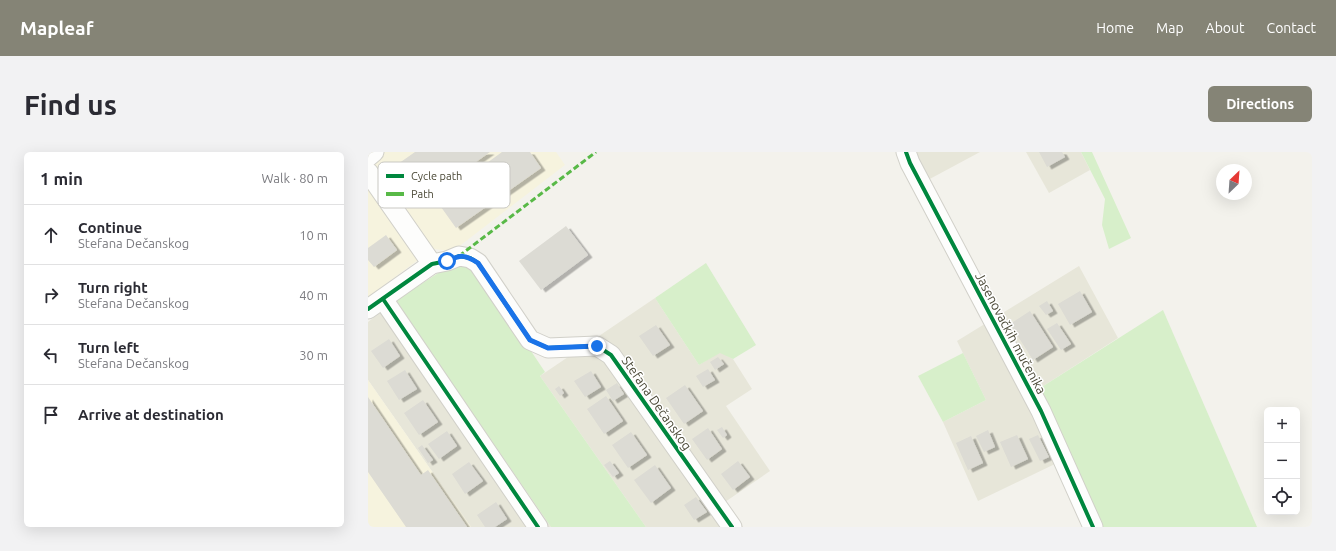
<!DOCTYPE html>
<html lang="en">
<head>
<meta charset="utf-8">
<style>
  :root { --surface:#fff; --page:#f2f2f3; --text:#2b2b33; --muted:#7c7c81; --line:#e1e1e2; --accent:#858476 }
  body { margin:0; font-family:Ubuntu,sans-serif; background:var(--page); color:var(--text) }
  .controls { position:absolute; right:12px; bottom:12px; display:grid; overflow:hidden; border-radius:6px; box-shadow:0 4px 16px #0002 }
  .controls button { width:36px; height:36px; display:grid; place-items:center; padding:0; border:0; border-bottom:1px solid var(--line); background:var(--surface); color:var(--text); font:20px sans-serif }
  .compass { position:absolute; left:848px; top:12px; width:36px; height:36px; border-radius:50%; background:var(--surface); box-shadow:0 4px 16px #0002; rotate:25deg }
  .stop { position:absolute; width:12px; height:12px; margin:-9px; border:3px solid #1a73e8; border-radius:50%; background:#fff }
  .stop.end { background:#1a73e8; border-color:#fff; box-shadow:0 1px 4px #0008 }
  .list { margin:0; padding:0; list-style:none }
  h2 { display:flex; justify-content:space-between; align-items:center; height:52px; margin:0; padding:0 16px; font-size:17px }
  h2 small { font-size:13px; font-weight:400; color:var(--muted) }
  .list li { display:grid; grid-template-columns:26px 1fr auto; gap:12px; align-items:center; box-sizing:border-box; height:60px; padding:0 16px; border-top:1px solid var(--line) }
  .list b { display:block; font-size:15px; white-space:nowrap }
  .list p { margin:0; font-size:13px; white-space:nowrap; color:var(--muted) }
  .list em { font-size:13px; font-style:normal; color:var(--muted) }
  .icon { flex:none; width:22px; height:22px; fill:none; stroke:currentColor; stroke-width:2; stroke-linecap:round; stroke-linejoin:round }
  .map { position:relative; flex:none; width:944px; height:375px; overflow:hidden; border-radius:6px }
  header { display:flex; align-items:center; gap:24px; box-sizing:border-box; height:56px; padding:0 20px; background:var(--accent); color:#fff }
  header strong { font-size:19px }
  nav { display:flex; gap:22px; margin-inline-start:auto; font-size:14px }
  .intro { display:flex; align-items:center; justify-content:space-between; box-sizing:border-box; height:96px; padding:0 24px }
  h1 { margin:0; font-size:28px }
  .button { padding:10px 18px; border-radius:6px; background:var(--accent); color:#fff; font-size:14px; font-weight:700 }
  main { display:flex; gap:24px; padding:0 24px }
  aside { flex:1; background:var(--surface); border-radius:6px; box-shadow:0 4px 16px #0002 }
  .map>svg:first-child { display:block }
</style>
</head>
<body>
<header>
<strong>Mapleaf</strong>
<nav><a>Home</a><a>Map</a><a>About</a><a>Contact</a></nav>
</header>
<div class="intro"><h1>Find us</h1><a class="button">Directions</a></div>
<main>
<aside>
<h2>1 min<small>Walk · 80 m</small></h2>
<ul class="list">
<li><svg class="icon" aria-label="ahead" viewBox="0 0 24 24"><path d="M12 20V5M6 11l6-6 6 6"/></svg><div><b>Continue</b><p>Stefana Dečanskog</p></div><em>10 m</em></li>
<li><svg class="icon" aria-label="right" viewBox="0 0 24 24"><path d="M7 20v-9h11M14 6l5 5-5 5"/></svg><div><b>Turn right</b><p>Stefana Dečanskog</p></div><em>40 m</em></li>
<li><svg class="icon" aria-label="left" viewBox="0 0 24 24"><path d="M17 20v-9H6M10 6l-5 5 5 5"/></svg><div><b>Turn left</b><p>Stefana Dečanskog</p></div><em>30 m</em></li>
<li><svg class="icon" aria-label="arrive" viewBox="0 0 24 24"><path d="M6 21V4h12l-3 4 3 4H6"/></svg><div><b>Arrive at destination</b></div></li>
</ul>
</aside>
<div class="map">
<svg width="944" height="375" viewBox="0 0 944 375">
  <defs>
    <filter id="shadow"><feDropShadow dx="4.5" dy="2.5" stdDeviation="0" flood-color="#0004"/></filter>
  </defs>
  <rect width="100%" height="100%" fill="#f3f2ec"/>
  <g fill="#e7e6d9">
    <polygon points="544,0 612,0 558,29"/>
    <polygon points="658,0 713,0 722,18 681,41"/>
    <polygon points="711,114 750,186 669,238 689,311 610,349 575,270 618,248 589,189"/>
    <polygon points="287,146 331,213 352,200 365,207 384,237 358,254 402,319 357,350 375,375 278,375 172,224"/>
    <polygon points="27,149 183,375 103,375 0,228 0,170"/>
  </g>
  <g fill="#f6f3de">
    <polygon points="0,0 188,0 197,13 85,99 65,97 0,145"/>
    <polygon points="0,228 103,375 0,375"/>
  </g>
  <g fill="#d7efca">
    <polygon points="713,0 724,0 763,86 741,97 734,73 737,47"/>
    <polygon points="338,111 388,193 365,207 352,201 331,213 287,146"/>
    <polygon points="90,114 100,114 113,124 177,220 172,224 278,375 183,375 27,149 78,116"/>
    <polygon points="795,158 889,375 734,375 669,238"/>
    <polygon points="595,201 618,248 575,270 550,224"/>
  </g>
  <g fill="#dcdbd4" filter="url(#shadow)">
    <polygon points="47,0 122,0 53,49 27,14"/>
    <polygon points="134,0 162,0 173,16 88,76 68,48"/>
    <polygon points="671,0 694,0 697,5 679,15"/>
    <polygon points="198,74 220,103 173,138 151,109"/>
    <polygon points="18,83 29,98 6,115 0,108 0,96"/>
    <polygon points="712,139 724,160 702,173 690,152"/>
    <polygon points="679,149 685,159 678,163 671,154"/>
    <polygon points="662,159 685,195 665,208 642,172"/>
    <polygon points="689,171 703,192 693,198 679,177"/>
    <polygon points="288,173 302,193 285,204 271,184"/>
    <polygon points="21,187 32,204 15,216 3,199"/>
    <polygon points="350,205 356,212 347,218 342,210"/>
    <polygon points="340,217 347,228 335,235 328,224"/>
    <polygon points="37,218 49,237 31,248 19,229"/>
    <polygon points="223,219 233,235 217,245 206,229"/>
    <polygon points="249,231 256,242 245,249 238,238"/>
    <polygon points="317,233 335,259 316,272 298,246"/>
    <polygon points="191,234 196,241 192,244 187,237"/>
    <polygon points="238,244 255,269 236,282 219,257"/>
    <polygon points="0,245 53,323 60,318 99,375 38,375 0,320"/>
    <polygon points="55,248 70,270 51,283 36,261"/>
    <polygon points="354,275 359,283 355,286 349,278"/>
    <polygon points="340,276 354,297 339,308 324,287"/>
    <polygon points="620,278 627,295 616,300 608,284"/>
    <polygon points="79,279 89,294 71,307 60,292"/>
    <polygon points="263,280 279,303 260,316 244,293"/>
    <polygon points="649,283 660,307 643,315 632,290"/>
    <polygon points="670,283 681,305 672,309 661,287"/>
    <polygon points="603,284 615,311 600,318 588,291"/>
    <polygon points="54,293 65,308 60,311 50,296"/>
    <polygon points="242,309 251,321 245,325 236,313"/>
    <polygon points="370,309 382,325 365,338 353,322"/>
    <polygon points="101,310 115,329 97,342 84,322"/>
    <polygon points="287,313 303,336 283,351 266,328"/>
    <polygon points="328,345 339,360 326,368 316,353"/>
    <polygon points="128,350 139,367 127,375 117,375 109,363"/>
  </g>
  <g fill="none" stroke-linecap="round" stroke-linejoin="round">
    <defs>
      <g id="minor">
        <polyline points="538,0 542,11 673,259 725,375"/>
        <polyline points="0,5 6,0"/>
        <polyline points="0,20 64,112"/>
        <polyline points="15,147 170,375"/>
        <polyline points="0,157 64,112 79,109 91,104 102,106 110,111 162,188 180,196 229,194 243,203 364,375"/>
      </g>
    </defs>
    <use href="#minor" stroke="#d1d0c9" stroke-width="21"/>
    <use href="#minor" stroke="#fdfdfc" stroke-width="19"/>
    <polyline stroke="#58b947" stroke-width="3" stroke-dasharray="6 3" stroke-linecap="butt" points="91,104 228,0"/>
    <defs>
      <g id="cycleway">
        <polyline points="538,0 542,11 673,259 725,375"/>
        <polyline points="15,147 170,375"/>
        <polyline points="0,157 64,112 79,109 91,104 102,106 110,111 162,188 180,196 229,194 243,203 364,375"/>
      </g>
    </defs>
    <use href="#cycleway" stroke="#fff" stroke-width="6"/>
    <use href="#cycleway" stroke="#00873e" stroke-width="4"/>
  </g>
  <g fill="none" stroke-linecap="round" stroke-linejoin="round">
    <path stroke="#1a73e8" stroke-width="5" d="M79 109C93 103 96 102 110 111L162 188 180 196 229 194"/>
  </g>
  <g text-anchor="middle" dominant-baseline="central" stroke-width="3" stroke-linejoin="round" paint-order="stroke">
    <g font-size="13" fill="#4a4836" stroke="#fff">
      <text transform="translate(643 181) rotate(62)">Jasenovačkih mučenika</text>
      <text transform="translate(289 251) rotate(55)">Stefana Dečanskog</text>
    </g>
  </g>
  <rect x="10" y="10" width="132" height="46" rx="6" fill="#fff" stroke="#c9c8c3" stroke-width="1"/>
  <rect x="18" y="22" width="18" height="4" fill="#00873e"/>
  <rect x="18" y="40" width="18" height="4" fill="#58b947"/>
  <g font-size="11" fill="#4a4836">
    <text x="43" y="28">Cycle path</text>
    <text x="43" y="46">Path</text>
  </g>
</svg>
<div class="controls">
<button>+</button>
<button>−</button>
<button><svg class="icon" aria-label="locate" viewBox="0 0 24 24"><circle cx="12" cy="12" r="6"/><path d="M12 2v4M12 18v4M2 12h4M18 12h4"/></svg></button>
</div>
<svg class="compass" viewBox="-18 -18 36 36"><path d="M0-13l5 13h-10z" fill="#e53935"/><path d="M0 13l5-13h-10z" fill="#7c7c81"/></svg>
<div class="stop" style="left:79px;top:109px"></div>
<div class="stop end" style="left:229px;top:194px"></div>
</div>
</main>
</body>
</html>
